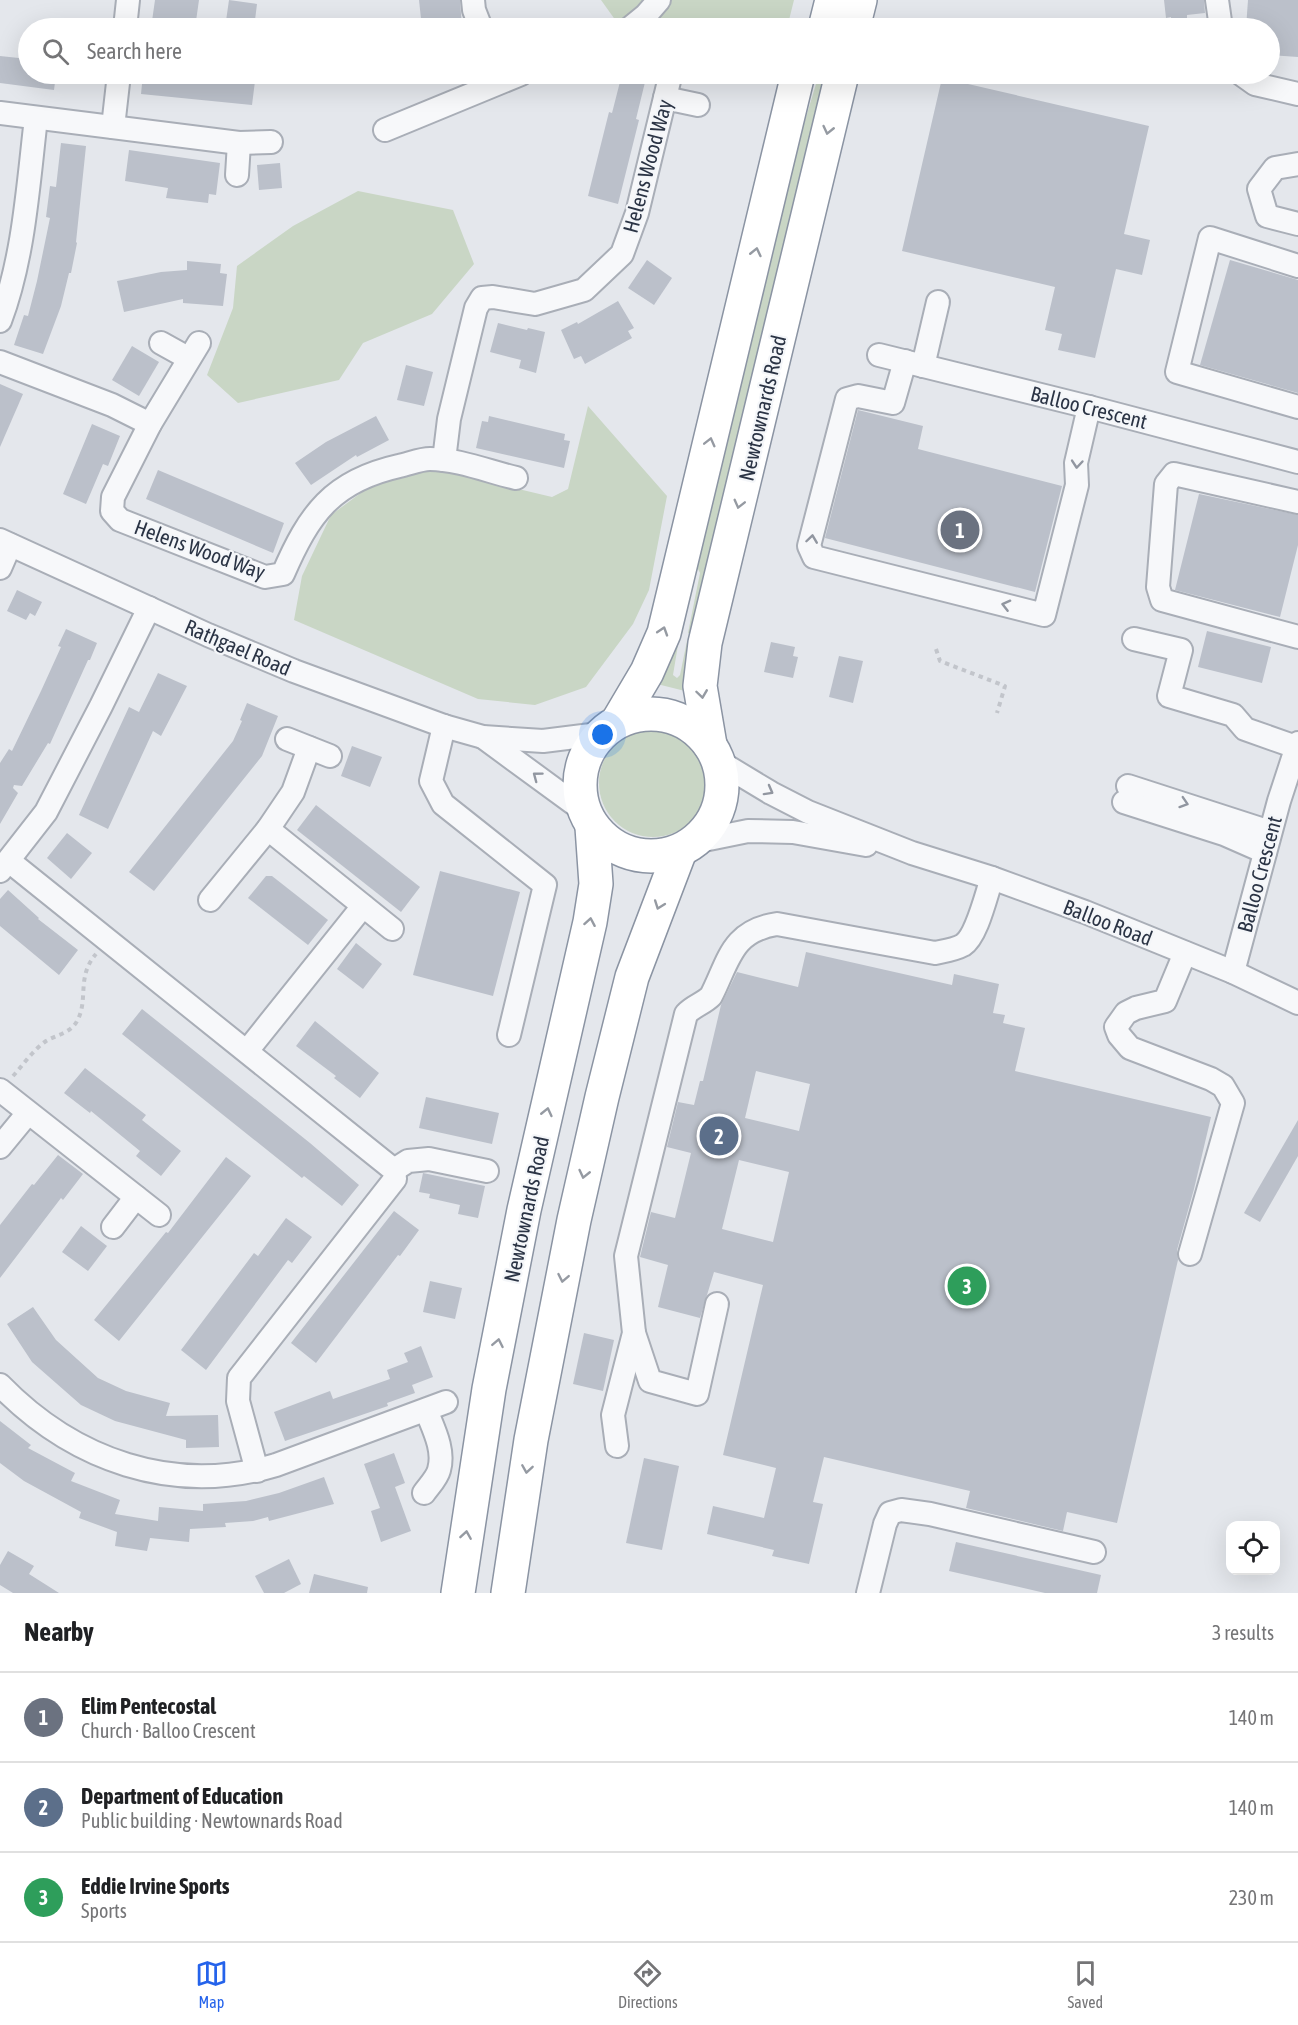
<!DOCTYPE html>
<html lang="en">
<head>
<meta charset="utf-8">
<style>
  :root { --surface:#fff; --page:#f6f6f6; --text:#202124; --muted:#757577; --line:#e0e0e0; --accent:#2563eb }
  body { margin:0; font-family:"Asap Condensed",sans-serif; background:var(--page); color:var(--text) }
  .controls { position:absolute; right:18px; bottom:18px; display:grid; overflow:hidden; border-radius:12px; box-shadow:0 6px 24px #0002 }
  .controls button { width:54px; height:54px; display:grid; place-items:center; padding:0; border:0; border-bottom:2px solid var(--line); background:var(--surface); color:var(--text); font:30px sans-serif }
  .you { position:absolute; left:603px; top:735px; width:21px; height:21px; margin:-15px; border:4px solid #fff; border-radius:50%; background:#1a73e8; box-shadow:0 0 0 9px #1a73e833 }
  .badge { display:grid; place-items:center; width:39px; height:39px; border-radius:50%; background:var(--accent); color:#fff; font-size:20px; font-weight:700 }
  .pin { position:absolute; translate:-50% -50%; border:3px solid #fff; box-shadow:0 2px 6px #0006 }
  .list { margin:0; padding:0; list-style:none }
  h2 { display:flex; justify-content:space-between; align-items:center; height:78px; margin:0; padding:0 24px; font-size:26px }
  h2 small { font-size:20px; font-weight:400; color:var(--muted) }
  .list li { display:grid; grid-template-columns:39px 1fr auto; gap:18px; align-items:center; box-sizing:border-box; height:90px; padding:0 24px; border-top:2px solid var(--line) }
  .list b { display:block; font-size:22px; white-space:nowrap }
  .list p { margin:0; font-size:20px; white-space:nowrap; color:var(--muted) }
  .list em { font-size:20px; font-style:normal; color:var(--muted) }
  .icon { flex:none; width:33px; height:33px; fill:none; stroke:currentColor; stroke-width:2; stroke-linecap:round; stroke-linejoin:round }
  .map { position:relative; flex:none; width:1298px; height:1593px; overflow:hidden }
  .search { position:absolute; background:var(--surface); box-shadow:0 6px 24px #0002; left:18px; right:18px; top:18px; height:66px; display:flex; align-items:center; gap:15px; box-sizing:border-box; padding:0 21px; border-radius:33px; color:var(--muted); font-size:22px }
  .sheet { height:348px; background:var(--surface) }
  nav { display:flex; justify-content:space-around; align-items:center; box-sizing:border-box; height:84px; border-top:2px solid var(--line); background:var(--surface); font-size:16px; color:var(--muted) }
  nav a { display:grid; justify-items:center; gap:3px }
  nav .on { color:var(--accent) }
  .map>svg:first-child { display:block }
</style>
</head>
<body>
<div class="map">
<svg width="1298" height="1593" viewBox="0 0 1298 1593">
  <rect width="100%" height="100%" fill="#e4e7ec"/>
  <g fill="#c9d6c5">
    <polygon points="601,0 794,0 787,28 621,28"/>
    <polygon points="819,74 829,74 695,636 688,633 700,573 698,569 695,574 682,634 676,633 782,197"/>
    <polygon points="358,191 453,210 474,264 432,314 363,343 339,380 238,403 207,375 233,308 237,266 293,226"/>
    <polygon points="588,406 667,496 649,590 633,624 586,687 535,705 478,699 294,620 302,576 331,515 381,478 436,469 552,497 568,489"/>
    <polygon points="675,638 679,639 673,675 677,678 680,675 687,641 693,642 685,691 657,684"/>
    <circle cx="653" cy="783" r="54"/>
  </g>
  <g fill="#bbc0ca" fill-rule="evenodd">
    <polygon points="155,0 199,0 195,28 175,28 175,24 152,21"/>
    <polygon points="229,0 257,4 254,28 225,28"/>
    <polygon points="419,0 460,0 462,28 422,28"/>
    <polygon points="1164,0 1204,0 1205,13 1187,15 1187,21 1171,23 1171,17 1166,18"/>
    <polygon points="1248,0 1298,0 1298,57 1269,55 1269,28 1246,28"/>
    <polygon points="0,56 28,59 28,74 56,74 54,90 0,83"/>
    <polygon points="143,74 189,74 219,77 226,77 227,74 248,74 247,80 255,81 252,105 141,94"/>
    <polygon points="622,74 647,74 636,119 639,120 618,204 588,196 609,112 612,113"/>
    <polygon points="942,78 1149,126 1124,234 1150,240 1142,275 1116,269 1095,358 1058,350 1062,334 1045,330 1055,287 902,251"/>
    <polygon points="61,143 86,146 76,242 77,243 71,273 69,273 61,306 43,354 14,345 24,315 28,316 37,281 50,218 46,217 50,186 56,187"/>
    <polygon points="129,150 220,163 216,195 209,194 208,203 166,198 168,188 125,181"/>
    <polygon points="280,163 282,188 259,190 257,165"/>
    <polygon points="647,260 672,278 654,305 628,288"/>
    <polygon points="1230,260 1298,280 1298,393 1200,365"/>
    <polygon points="187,261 221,264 220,273 227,274 223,306 183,303 183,299 124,312 117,281 161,272 187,270"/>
    <polygon points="618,301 634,328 628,331 632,338 585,364 581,356 574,359 561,330 577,322 578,324"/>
    <polygon points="498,323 527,330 528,328 545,332 536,373 519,368 521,360 490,352"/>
    <polygon points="132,346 159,362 139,396 112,380"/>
    <polygon points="406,365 433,372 424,406 397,400"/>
    <polygon points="0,384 23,394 0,447"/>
    <polygon points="858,410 923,426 918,449 1062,486 1035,592 825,538"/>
    <polygon points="376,416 389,440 357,457 356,455 311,485 295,463 326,442"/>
    <polygon points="489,416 565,434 564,440 570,441 564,468 476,448 482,421 488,422"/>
    <polygon points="92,424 120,436 108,466 103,464 86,504 63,494"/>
    <polygon points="158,470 284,523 273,553 146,499"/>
    <polygon points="1199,494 1298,515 1298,545 1280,617 1175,590"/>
    <polygon points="17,590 42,602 35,616 30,613 26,620 7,611"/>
    <polygon points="66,629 97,643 90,660 88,660 50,744 48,743 22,786 14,785 13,788 18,793 0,824 0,763 9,749 12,751 41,691 61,647 58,646"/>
    <polygon points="1207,631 1271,647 1262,683 1198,667"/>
    <polygon points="771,642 795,647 793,656 798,657 793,678 764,672"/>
    <polygon points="839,656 863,661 853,703 829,697"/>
    <polygon points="158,673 187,686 161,736 153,731 108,829 79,815 129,707 139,712"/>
    <polygon points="247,703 278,716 262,756 154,891 129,872 233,741 242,721 240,720"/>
    <polygon points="352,746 382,757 370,787 341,776"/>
    <polygon points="316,805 420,887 401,912 297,830"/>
    <polygon points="67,833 92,853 71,879 47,858"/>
    <polygon points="440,871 520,892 493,996 413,975"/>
    <polygon points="266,876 272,876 328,920 308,945 248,898"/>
    <polygon points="8,890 39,918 38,919 78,950 59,975 0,926 0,899"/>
    <polygon points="356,943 382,964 363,989 337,969"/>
    <path d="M806 952 952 985 954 974 999 984 993 1013 1005 1015 1003 1023 1025 1028 1015 1071 1211 1117 1194 1189 1177 1250 1178 1260 1117 1523 1067 1512 1063 1531 966 1508 970 1491 824 1457 813 1502 823 1504 809 1564 772 1556 774 1550 707 1534 713 1506 764 1518 776 1468 723 1455 763 1285 714 1272 700 1318 658 1307 668 1265 640 1257 651 1212 675 1218 691 1153 667 1147 678 1102 694 1105 700 1081H703L721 1005 737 972 798 987ZM756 1071 810 1084 799 1131 745 1118ZM739 1160 789 1172 773 1242 722 1229Z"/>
    <polygon points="142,1009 310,1143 359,1185 342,1206 304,1176 302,1178 122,1034"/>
    <polygon points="315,1021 379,1073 360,1098 334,1078 336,1076 296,1046"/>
    <polygon points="85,1068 146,1115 142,1120 181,1151 161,1176 136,1156 140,1151 91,1111 90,1113 64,1093"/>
    <polygon points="426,1097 499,1113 492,1144 419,1128"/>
    <polygon points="1298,1120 1298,1156 1260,1222 1244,1213"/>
    <polygon points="58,1155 83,1174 63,1200 61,1198 0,1278 0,1225 32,1184 34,1185"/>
    <polygon points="226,1157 251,1176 119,1341 94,1320 166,1232 168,1233"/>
    <polygon points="423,1173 485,1186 478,1218 458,1214 460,1205 429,1198 430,1194 419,1192"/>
    <polygon points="394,1211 419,1230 400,1256 398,1255 316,1363 291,1343"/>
    <polygon points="286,1218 312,1237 292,1263 288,1260 206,1370 181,1350 254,1253 258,1256"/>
    <polygon points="81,1226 107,1246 88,1271 62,1252"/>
    <polygon points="430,1281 462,1288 455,1319 423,1312"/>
    <polygon points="33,1307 56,1340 98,1378 126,1391 170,1403 166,1416 218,1415 219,1447 186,1448 186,1440 115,1421 81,1405 32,1362 7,1324"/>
    <polygon points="584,1333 614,1340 603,1391 573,1384"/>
    <polygon points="421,1346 433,1377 412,1385 415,1393 387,1403 388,1406 285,1441 274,1412 330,1391 333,1399 390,1379 387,1370 408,1362 404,1353"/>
    <polygon points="0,1421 31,1445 28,1448 75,1473 71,1481 120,1500 115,1514 158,1521 159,1507 203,1511 203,1504 246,1501 279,1493 324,1477 334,1504 269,1521 268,1517 253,1521 225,1523 226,1527 190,1529 189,1542 150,1538 147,1551 115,1546 117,1532 79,1518 81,1512 24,1481 0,1463"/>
    <polygon points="394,1453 405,1483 395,1487 411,1531 381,1542 371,1511 380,1508 364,1464"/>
    <polygon points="644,1458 679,1466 662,1550 626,1543"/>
    <polygon points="956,1542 1101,1575 1097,1593 1045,1593 949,1571"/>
    <polygon points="8,1551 34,1566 29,1574 59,1593 13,1593 0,1585 0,1565"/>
    <polygon points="289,1559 301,1584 284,1593 264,1593 255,1576"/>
    <polygon points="314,1574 368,1587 367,1593 309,1593"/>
  </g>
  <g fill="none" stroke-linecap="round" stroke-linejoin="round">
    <defs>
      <g id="minor">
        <polyline points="473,0 474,10 481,28"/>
        <polyline points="1217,0 1221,28"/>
        <polyline points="125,28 128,0"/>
        <polyline points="630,28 646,15 659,0"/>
        <polyline points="1241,74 1255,84 1298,94"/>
        <polyline points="665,98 698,105"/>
        <polyline points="0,113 239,143 271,142"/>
        <polyline points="113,127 119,74"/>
        <polyline points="385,130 521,74"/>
        <polyline points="1298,164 1275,168 1259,189 1267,216 1298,224"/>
        <polyline points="237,175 239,143"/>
        <polyline points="1298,266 1210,238 1177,372 1298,407"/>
        <path d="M0 321C24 257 28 186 36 118"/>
        <polyline points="161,343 188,358"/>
        <path d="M199 343 150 424 113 497 112 511 120 520 265 577 283 574C309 514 332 481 399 466 409 464 420 459 430 459 457 459 490 472 516 478"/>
        <polyline points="879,355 1089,407 1298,462"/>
        <polyline points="905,361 893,403 858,396 847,399 809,546 814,557 1044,615 1077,485 1076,463 1089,407"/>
        <polyline points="0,362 112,405 150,424"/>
        <polyline points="923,366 938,302"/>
        <polyline points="444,460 449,419 476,308 482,298 493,297 535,304 584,290 622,254 637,213 670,77"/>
        <polyline points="1298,502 1174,474 1166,484 1158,587 1162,600 1298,637"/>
        <polyline points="0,540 208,635 294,671 444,726 483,737 543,741 599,734"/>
        <polyline points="0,568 10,545"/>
        <polyline points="1134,639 1181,650 1169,696 1233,715 1245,729 1296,747"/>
        <polyline points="444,726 431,781 443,804 545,885 509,1035"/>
        <polyline points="483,737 584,811"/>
        <polyline points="287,739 330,756"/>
        <polyline points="718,761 771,793 808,812 912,853 992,878 1085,912 1233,972 1298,1003"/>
        <polyline points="1128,786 1270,832"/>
        <polyline points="1124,802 1224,834 1265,852"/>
        <polyline points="268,829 392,929"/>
        <polyline points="694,842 748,831 793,832 866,845"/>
        <polyline points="9,861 394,1170 395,1179 239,1378 238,1401 257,1471"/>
        <polyline points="0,871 46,812 101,706 149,608"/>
        <polyline points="210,900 268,829 293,792 309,748"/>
        <polyline points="1185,953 1165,1001 1136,1008 1126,1013 1116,1027 1119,1035 1130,1048 1211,1079 1223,1086 1233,1103 1190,1254"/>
        <polyline points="1233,972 1279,801 1298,743"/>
        <polyline points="247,1051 363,906"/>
        <polyline points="0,1090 159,1215"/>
        <polyline points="0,1147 28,1113"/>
        <polyline points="394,1170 408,1161 429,1159 487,1171"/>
        <polyline points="113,1227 136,1197"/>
        <polyline points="634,1333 650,1381 697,1394 717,1304"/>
        <path d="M0 1385C73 1460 173 1496 276 1465L446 1402"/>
        <path d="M617 1446 613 1415 634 1333 626 1256 686 1014C693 1006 703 1004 711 996 729 961 731 931 777 924L935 953C944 951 954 950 963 945 977 936 986 895 992 878"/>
        <path d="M424 1493C429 1486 437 1478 439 1470 445 1450 433 1428 426 1410"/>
        <polyline points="868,1593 885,1524 890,1513 901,1510 930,1514 1094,1552"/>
      </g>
      <g id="highway">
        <polyline points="825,28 832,0"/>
        <polyline points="853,28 860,0"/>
        <circle cx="651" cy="785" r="71"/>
        <polyline points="618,721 647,672 664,633 798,74"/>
        <polyline points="710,745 700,686 705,643 842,74"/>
        <polyline points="458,1593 489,1389 524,1210 590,922 596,884 592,827"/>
        <polyline points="508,1593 531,1440 574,1220 602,1097 632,977 680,851"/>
      </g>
    </defs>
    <use href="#minor" stroke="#a9aeb7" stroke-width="26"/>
    <use href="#highway" stroke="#8b94a3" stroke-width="36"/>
    <g stroke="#c2c5cb" stroke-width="4" stroke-dasharray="4.5 4.5" stroke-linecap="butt">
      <polyline points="936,649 940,661 1005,686 997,713"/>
      <path d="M13 1076C23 1065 33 1050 46 1041 56 1035 71 1033 77 1021 89 1000 76 977 96 954"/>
    </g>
    <use href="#minor" stroke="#f7f8fa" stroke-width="22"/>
    <use href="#highway" stroke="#fff" stroke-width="33"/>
  </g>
  <defs><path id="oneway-chevron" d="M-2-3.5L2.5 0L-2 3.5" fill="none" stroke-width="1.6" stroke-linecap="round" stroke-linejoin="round" transform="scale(1.5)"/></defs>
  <g stroke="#959aa2">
    <use href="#oneway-chevron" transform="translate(828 130) rotate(103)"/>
    <use href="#oneway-chevron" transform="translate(756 252) rotate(-77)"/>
    <use href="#oneway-chevron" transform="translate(710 442) rotate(-76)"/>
    <use href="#oneway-chevron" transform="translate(739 504) rotate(104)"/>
    <use href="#oneway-chevron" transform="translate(663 631) rotate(-72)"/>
    <use href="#oneway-chevron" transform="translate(702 694) rotate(82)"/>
    <use href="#oneway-chevron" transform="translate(659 905) rotate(110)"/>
    <use href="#oneway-chevron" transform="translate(590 922) rotate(-80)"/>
    <use href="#oneway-chevron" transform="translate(547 1112) rotate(-77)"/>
    <use href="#oneway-chevron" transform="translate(584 1174) rotate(103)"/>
    <use href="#oneway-chevron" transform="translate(563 1278) rotate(101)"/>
    <use href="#oneway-chevron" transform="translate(498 1343) rotate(-79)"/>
    <use href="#oneway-chevron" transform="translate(527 1469) rotate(99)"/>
    <use href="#oneway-chevron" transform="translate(466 1535) rotate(-81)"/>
  </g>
  <g stroke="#9196a0">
    <use href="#oneway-chevron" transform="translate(1077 464) rotate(95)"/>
    <use href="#oneway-chevron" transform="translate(812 539) rotate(-82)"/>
    <use href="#oneway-chevron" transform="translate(1006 605) rotate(-166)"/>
    <use href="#oneway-chevron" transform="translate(537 776) rotate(-143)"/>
    <use href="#oneway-chevron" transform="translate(769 791) rotate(29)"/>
    <use href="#oneway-chevron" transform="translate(1184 803) rotate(18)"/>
  </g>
  <g text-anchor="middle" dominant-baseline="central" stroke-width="4.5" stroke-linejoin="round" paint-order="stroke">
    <g font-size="21" fill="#2b3445" stroke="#f4f6f9">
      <text transform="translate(647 166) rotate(-75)">Helens Wood Way</text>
      <text transform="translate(1089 407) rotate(14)">Balloo Crescent</text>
      <text transform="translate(762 408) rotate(-77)">Newtownards Road</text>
      <text transform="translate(200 549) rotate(20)">Helens Wood Way</text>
      <text transform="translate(238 647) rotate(23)">Rathgael Road</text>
      <text transform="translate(1259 874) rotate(-75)">Balloo Crescent</text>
      <text transform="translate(1108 922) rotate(21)">Balloo Road</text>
      <text transform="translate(526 1209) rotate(-78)">Newtownards Road</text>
    </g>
  </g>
</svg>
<div class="controls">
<button><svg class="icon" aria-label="locate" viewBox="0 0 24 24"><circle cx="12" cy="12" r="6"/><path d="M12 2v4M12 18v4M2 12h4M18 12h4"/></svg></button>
</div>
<div class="you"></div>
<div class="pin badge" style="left:960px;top:530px;background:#6b7280">1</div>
<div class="pin badge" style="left:719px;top:1136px;background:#5c6f8a">2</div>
<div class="pin badge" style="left:967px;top:1286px;background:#2e9e5b">3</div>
<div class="search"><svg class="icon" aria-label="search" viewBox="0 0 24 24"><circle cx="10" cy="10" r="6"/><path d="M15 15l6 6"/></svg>Search here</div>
</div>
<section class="sheet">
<h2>Nearby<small>3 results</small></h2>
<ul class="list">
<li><span class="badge" style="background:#6b7280">1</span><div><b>Elim Pentecostal</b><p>Church · Balloo Crescent</p></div><em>140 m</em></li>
<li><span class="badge" style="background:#5c6f8a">2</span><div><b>Department of Education</b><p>Public building · Newtownards Road</p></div><em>140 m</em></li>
<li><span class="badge" style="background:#2e9e5b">3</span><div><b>Eddie Irvine Sports</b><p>Sports</p></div><em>230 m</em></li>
</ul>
</section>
<nav>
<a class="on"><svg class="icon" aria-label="map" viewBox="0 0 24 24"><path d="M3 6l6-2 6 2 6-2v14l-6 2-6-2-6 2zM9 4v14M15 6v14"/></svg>Map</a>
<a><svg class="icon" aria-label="directions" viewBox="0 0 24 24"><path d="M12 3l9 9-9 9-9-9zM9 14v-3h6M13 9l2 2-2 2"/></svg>Directions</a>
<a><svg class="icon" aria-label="saved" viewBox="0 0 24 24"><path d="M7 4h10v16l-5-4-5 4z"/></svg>Saved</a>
</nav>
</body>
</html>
